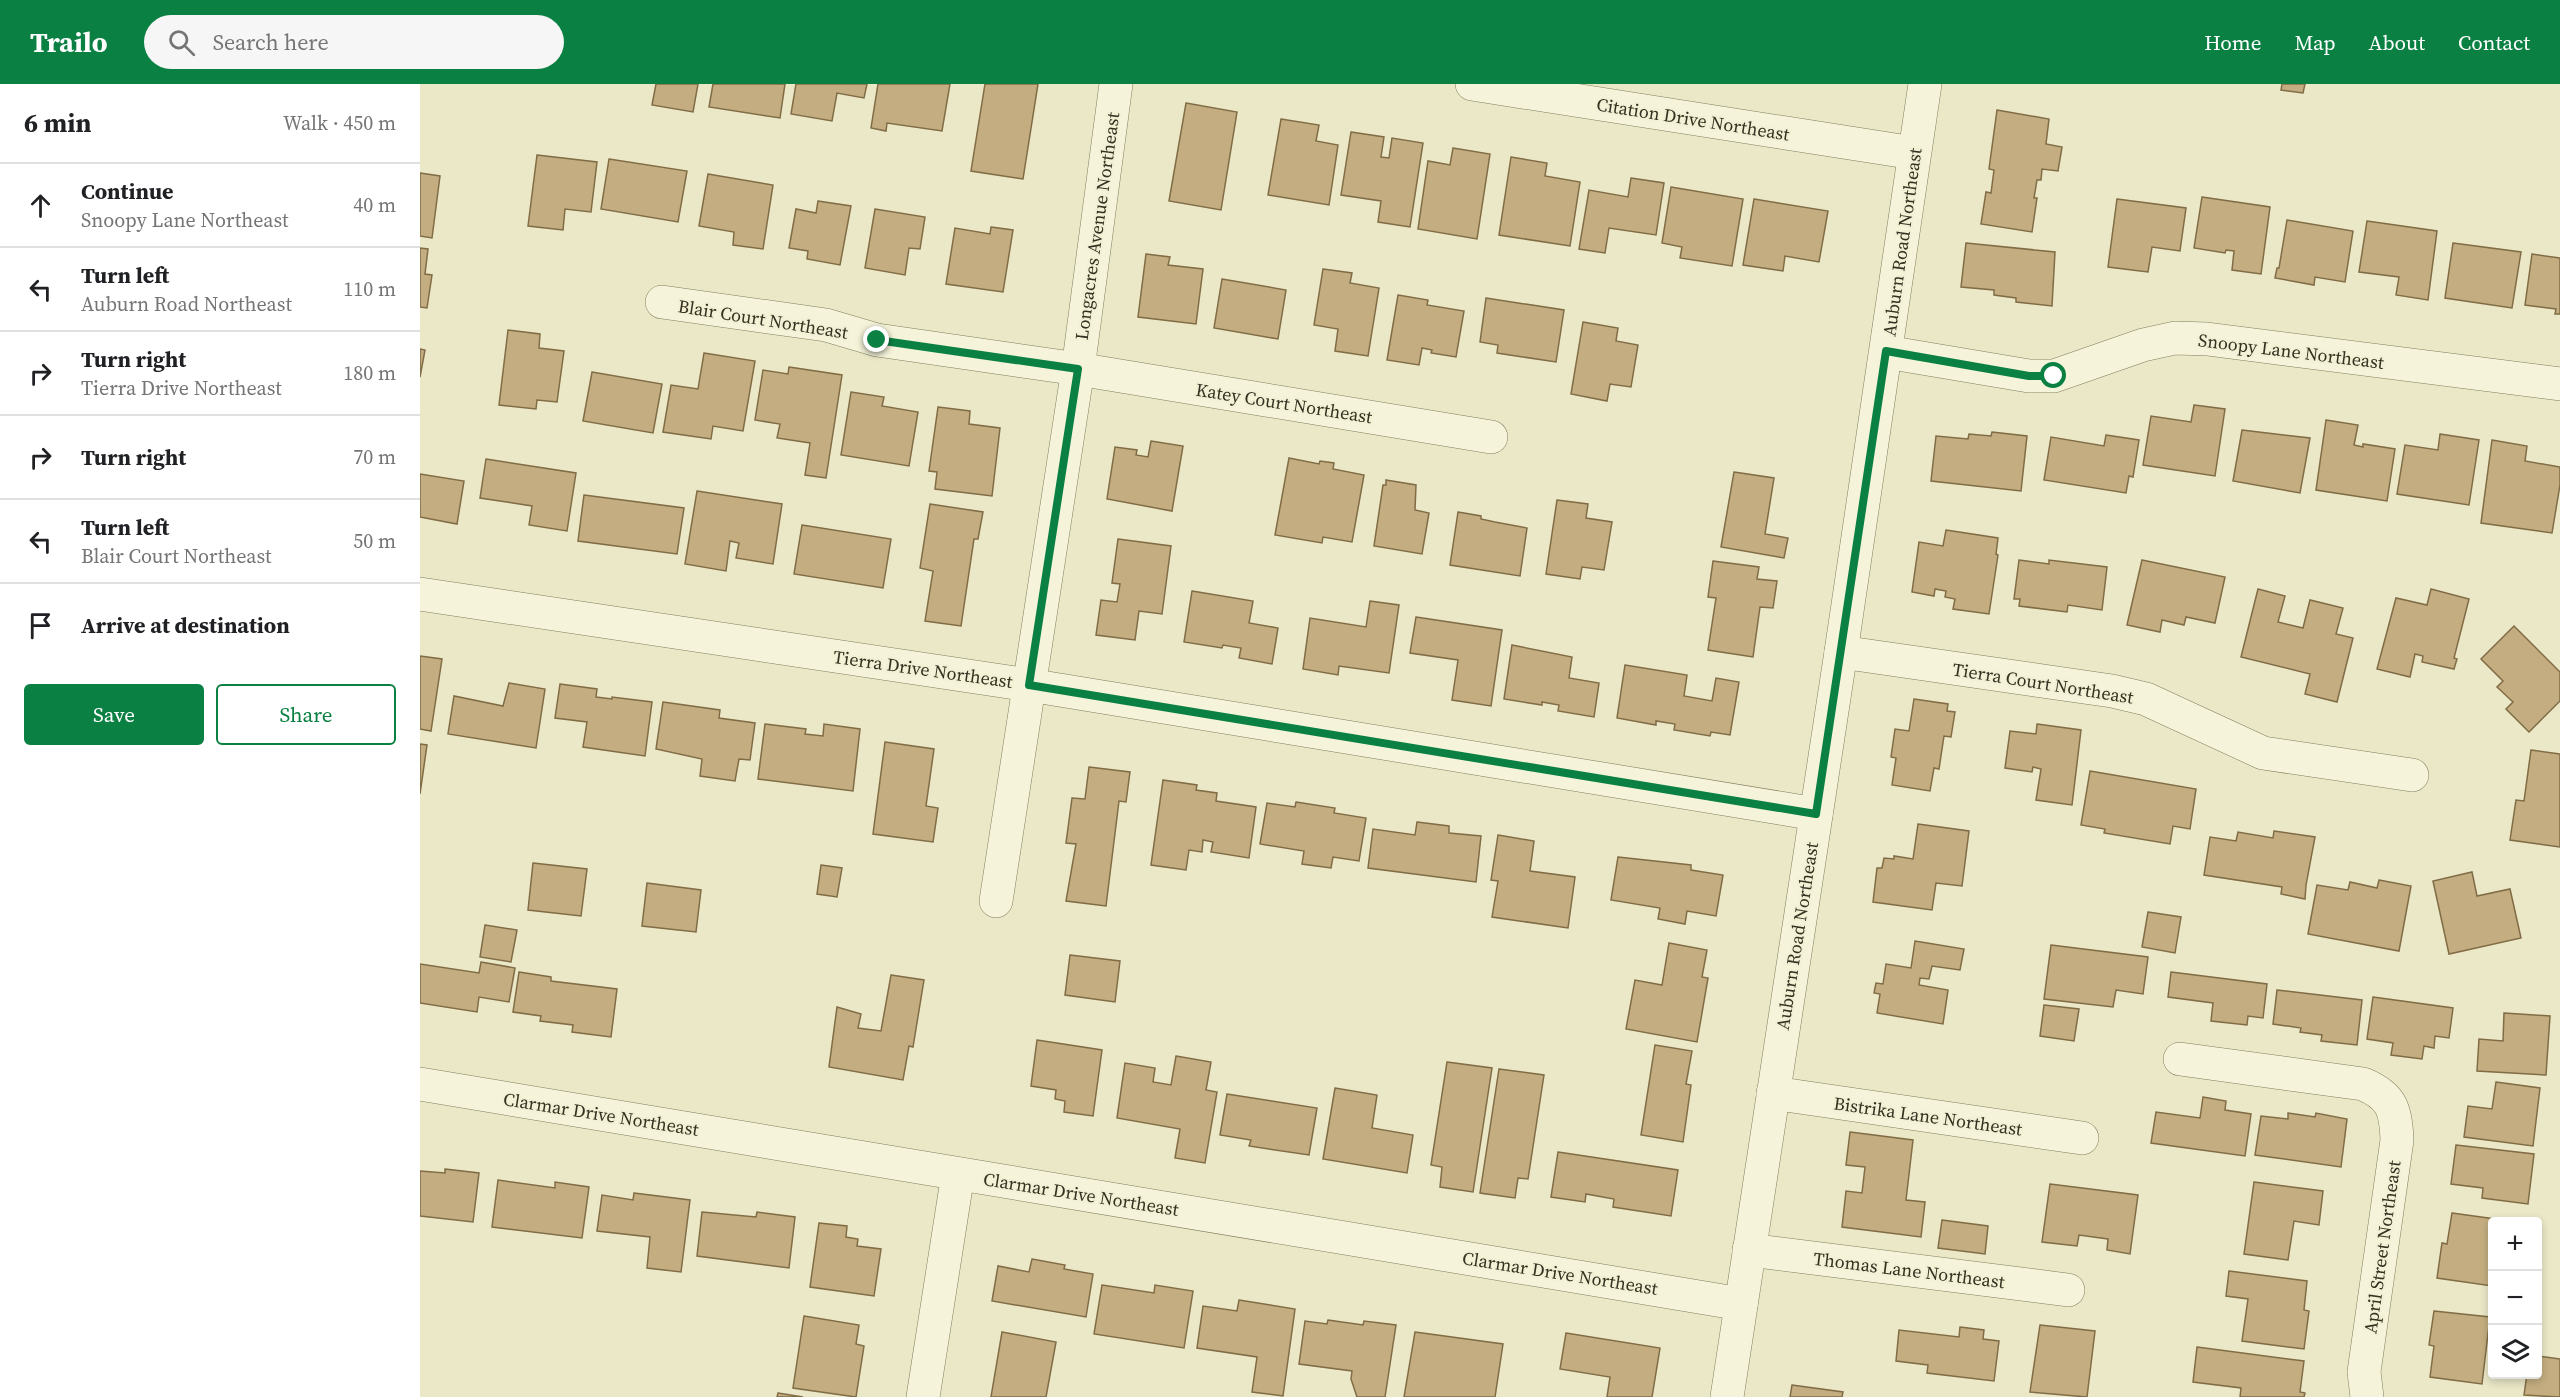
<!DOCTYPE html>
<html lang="en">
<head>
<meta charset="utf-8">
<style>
  :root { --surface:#fff; --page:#f6f6f6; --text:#202124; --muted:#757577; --line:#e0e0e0; --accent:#0b8043 }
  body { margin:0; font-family:"Source Serif 4",serif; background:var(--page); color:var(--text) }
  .controls { position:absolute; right:18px; bottom:18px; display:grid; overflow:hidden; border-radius:6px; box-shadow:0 3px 9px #0003 }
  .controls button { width:54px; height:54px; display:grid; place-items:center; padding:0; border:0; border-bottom:2px solid var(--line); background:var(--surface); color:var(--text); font:30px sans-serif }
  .stop { position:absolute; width:18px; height:18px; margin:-14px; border:4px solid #0b8043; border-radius:50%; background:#fff }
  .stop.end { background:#0b8043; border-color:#fff; box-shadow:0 2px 6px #0008 }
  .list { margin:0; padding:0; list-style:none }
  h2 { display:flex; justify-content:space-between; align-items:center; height:78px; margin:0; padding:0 24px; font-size:26px }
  h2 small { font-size:20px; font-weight:400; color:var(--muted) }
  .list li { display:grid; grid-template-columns:39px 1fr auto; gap:18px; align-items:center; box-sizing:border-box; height:84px; padding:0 24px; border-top:2px solid var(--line) }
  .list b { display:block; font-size:22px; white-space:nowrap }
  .list p { margin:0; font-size:20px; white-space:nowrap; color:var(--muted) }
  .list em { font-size:20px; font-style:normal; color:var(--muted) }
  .actions { display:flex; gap:12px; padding:18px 24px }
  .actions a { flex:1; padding:14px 0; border:2px solid var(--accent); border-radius:6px; text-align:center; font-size:21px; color:var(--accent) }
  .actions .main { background:var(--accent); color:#fff }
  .icon { flex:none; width:33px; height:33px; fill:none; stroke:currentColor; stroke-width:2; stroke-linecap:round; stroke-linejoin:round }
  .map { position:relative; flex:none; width:2140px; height:1313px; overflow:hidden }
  header { display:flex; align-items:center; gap:36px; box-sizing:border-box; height:84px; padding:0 30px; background:var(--accent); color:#fff }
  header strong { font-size:28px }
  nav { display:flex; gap:33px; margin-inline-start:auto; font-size:21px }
  .search { width:420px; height:54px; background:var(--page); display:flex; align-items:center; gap:15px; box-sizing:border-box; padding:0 21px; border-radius:33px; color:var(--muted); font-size:22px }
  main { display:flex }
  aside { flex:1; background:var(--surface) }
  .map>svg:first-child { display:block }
</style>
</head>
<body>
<header>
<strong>Trailo</strong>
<div class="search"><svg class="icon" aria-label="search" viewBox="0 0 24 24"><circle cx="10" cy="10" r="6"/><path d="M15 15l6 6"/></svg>Search here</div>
<nav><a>Home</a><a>Map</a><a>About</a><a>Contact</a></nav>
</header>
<main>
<aside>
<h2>6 min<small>Walk · 450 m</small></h2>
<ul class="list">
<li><svg class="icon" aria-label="ahead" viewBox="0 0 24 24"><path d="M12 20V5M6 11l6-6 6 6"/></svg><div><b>Continue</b><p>Snoopy Lane Northeast</p></div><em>40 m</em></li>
<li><svg class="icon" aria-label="left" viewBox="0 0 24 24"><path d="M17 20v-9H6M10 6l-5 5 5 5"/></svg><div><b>Turn left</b><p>Auburn Road Northeast</p></div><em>110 m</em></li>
<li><svg class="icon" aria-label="right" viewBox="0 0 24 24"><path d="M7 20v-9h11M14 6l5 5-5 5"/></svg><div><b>Turn right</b><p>Tierra Drive Northeast</p></div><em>180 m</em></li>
<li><svg class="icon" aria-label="right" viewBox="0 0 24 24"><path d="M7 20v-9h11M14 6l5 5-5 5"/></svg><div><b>Turn right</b></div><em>70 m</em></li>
<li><svg class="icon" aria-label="left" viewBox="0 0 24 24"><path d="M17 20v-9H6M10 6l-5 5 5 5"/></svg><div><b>Turn left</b><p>Blair Court Northeast</p></div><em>50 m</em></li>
<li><svg class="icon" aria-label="arrive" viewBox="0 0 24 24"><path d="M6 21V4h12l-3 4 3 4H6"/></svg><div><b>Arrive at destination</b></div></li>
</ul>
<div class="actions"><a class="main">Save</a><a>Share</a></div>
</aside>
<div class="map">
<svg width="2140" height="1313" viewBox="0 0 2140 1313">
  <rect width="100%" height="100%" fill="#eae8c7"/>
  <g fill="#c4ae81" stroke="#816c46" stroke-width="1.5">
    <polygon points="236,0 278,0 273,28 232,21"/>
    <polygon points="293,0 365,0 360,34 289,23"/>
    <polygon points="376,0 447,0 444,14 417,9 412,37 371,30"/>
    <polygon points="458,0 530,0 522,47 467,39 466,47 451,44"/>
    <polygon points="565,0 618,0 603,95 551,87"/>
    <polygon points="1862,0 1885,0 1883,9 1861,6"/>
    <polygon points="766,19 817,28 801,126 749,117"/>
    <polygon points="1577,26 1629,35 1626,60 1642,63 1638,87 1622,85 1621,96 1617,96 1614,114 1617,114 1612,148 1561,140 1566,108 1571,109 1574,86 1569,85"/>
    <polygon points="861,35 899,41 896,57 918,61 909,121 848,111"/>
    <polygon points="931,48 964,53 961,73 969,74 972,54 1003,59 990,143 958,138 961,117 921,111"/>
    <polygon points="1033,64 1070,70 1057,155 998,145 1008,77 1030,81"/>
    <polygon points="117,71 177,78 171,128 145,125 143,146 108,142"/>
    <polygon points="1091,73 1127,79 1125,92 1160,98 1150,162 1079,151"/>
    <polygon points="189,75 267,87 258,138 181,125"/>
    <polygon points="0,89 20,92 12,154 0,152"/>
    <polygon points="288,90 353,101 343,165 313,161 314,148 279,142"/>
    <polygon points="1211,94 1244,99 1236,151 1189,144 1185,169 1159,165 1169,106 1208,113"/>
    <polygon points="1251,103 1323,115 1312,182 1260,174 1262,163 1242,159"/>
    <polygon points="1782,113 1850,123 1841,190 1812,186 1814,167 1806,166 1805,169 1774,164"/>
    <polygon points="1334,115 1408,127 1399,178 1365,172 1363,187 1323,181"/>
    <polygon points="1697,115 1766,124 1760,167 1732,163 1728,188 1688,183"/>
    <polygon points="398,117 431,122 420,181 387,175 388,167 369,164 376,125 396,129"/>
    <polygon points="455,125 505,133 500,165 489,164 485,191 445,184"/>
    <polygon points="1867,136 1933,147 1925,198 1895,193 1894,201 1855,194 1857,184 1859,184"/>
    <polygon points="1947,137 2017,147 2008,216 1976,211 1979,193 1939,188"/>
    <polygon points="571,143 593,146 583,208 526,200 535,144 570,150"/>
    <polygon points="1546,159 1635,168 1632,222 1596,218 1596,214 1574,211 1574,206 1541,203"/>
    <polygon points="2033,159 2101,168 2092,224 2025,214"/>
    <polygon points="0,164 8,165 5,190 12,191 7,224 0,223"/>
    <polygon points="726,170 750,173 748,181 783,185 776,240 718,233"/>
    <polygon points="2112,170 2140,174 2140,230 2135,230 2136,225 2105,221"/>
    <polygon points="903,185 932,189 930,199 959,204 948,272 915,267 918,245 894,241"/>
    <polygon points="802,195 866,206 858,255 794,244"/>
    <polygon points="978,211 1008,216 1007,221 1044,227 1036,273 1011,269 1012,266 1002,264 999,281 967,276"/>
    <polygon points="1066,214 1144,226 1136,278 1077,269 1078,261 1060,258"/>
    <polygon points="1163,238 1198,244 1196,257 1218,261 1211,303 1190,300 1187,317 1151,310"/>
    <polygon points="88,246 120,250 119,264 144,267 137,318 117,316 116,325 79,321"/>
    <polygon points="0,265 5,266 0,293"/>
    <polygon points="284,269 335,277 323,347 293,342 291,355 243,348 251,301 278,305"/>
    <polygon points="369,283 422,291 406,394 385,391 390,359 357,354 360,340 335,336 343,286 368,290"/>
    <polygon points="172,288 242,300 233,349 163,337"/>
    <polygon points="431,308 464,313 462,322 498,328 489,382 421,371"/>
    <polygon points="1774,321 1805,325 1795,392 1723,381 1731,332 1771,338"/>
    <polygon points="518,323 550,327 549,340 580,344 572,412 515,405 517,388 509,387"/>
    <polygon points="1906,336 1938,341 1934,361 1943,363 1943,360 1975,365 1967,417 1896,406"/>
    <polygon points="1822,346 1890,354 1880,409 1813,397"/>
    <polygon points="1572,348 1607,352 1601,407 1511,397 1516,352 1548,355 1549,350 1571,352"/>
    <polygon points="2020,350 2059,356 2049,421 1977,410 1985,361 2018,366"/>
    <polygon points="1686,351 1719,356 1713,393 1709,392 1706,409 1624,396 1631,353 1684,362"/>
    <polygon points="2072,356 2107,362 2105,377 2140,383 2140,401 2132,449 2061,439"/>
    <polygon points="731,357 763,362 752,427 687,415 695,363 717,366 716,371 728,373"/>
    <polygon points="869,374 899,380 900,377 914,379 913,385 944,391 932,458 903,453 902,459 855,451"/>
    <polygon points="66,375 156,389 147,447 109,441 112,422 60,414"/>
    <polygon points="1314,388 1354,394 1345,450 1368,454 1364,474 1301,463"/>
    <polygon points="0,390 44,397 37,440 0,433"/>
    <polygon points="966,396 996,401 995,426 1009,429 1002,470 954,462 963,401 966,401"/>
    <polygon points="277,407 362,420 353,480 316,474 319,459 310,457 306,487 265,480"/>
    <polygon points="164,411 264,424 257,470 158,457"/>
    <polygon points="1137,416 1168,420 1166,434 1192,438 1184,486 1162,483 1160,495 1126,490"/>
    <polygon points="510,420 563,428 558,455 554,455 541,542 505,537 513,487 500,484"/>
    <polygon points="1038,428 1061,432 1061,435 1075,438 1107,444 1100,492 1030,481"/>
    <polygon points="382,441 471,455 463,504 374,490"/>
    <polygon points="1526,446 1578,454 1576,470 1578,471 1569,530 1533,525 1535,515 1525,513 1526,507 1515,505 1514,512 1492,508 1499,458 1523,462"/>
    <polygon points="698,455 751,462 742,530 719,527 715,556 676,551 681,516 697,518 700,500 692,499"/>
    <polygon points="1599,476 1629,480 1629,476 1687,483 1682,526 1648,521 1647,528 1599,522 1600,515 1594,515"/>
    <polygon points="1722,476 1805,493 1795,539 1766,533 1764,541 1742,536 1740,548 1707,541"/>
    <polygon points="1293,477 1339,483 1337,495 1357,497 1353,524 1340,523 1333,573 1288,566 1296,514 1288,513"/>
    <polygon points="1838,505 1865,512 1858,538 1883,544 1890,516 1923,524 1916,550 1933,554 1917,618 1885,610 1890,590 1821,573"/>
    <polygon points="2011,505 2049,515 2034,574 2037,575 2034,585 2002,578 2003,572 1995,570 1990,593 1957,585 1976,514 2007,521"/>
    <polygon points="772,507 833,517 829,539 858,544 852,580 819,574 821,564 803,561 802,564 764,558"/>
    <polygon points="950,517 979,521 969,589 919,582 918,591 883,585 890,534 946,543"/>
    <polygon points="996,533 1082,546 1071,622 1032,616 1038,576 990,569"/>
    <polygon points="2094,542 2140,588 2140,617 2109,648 2086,625 2093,618 2077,603 2083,597 2061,575"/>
    <polygon points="1092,561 1152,573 1149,594 1179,599 1174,633 1138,627 1139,621 1122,618 1122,621 1084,615"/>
    <polygon points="0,572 22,575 11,647 0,645"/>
    <polygon points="1205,581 1267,591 1264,612 1292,617 1296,594 1319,598 1310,651 1291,648 1290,652 1254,646 1255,640 1236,637 1236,641 1197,634"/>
    <polygon points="89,599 125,605 116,664 28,650 34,612 83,622"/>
    <polygon points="140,600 177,605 176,613 192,615 192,613 232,618 225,672 163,663 167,638 135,634"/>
    <polygon points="1494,615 1528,620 1527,627 1535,628 1531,653 1524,652 1519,685 1514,684 1510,707 1472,701 1476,674 1471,673 1475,645 1489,647"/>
    <polygon points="243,618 300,626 299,634 335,639 330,676 319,675 315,697 280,692 282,675 236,665"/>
    <polygon points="345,640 386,645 385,650 403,652 404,640 440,645 433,707 338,695"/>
    <polygon points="1617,640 1661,646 1652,721 1616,716 1621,685 1613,683 1612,688 1585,684 1590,647 1616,650"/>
    <polygon points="465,658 514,665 506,722 518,724 513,758 453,750"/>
    <polygon points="0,660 7,661 0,710"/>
    <polygon points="2111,666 2140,670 2140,763 2090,756 2096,716 2104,717"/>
    <polygon points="669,683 710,688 706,718 699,717 686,822 646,817 656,760 646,759 652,714 665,715"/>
    <polygon points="1670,687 1776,705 1770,745 1753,742 1750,760 1684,749 1685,745 1661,741"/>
    <polygon points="743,696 777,701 776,706 797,709 796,717 836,723 829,774 791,768 793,758 783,756 782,768 769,766 766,786 731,781"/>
    <polygon points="876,718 915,724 914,729 946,734 939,777 913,773 911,784 882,780 884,767 840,760 847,719 875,723"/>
    <polygon points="997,738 1029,742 1029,749 1061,752 1056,798 948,784 953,745 995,751"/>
    <polygon points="1498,740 1549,747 1542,802 1516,799 1512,826 1453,818 1457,784 1462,784 1464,774 1474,775 1474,772 1493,775"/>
    <polygon points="1854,747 1895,753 1886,801 1885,815 1861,810 1862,803 1784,791 1790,753 1816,757 1818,748 1853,754"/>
    <polygon points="1078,751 1114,757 1110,787 1155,793 1148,844 1072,833 1078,797 1071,796"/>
    <polygon points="1198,773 1271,781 1271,786 1303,791 1296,832 1267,827 1265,840 1238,835 1240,824 1191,816"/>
    <polygon points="113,779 167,785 161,832 108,826"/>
    <polygon points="401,781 422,784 417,813 397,810"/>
    <polygon points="2052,788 2057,812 2090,805 2101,854 2029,870 2013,797"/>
    <polygon points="1959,796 1991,802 1979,867 1888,850 1897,801 1928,806 1930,798 1957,804"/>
    <polygon points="227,799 281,806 276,848 222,842"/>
    <polygon points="1728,828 1761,833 1755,869 1722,863"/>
    <polygon points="65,841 97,846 91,878 60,873"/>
    <polygon points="1495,857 1544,865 1540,886 1512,882 1509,895 1500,894 1499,901 1528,906 1523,940 1457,929 1460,910 1454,909 1456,899 1463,900 1466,880 1491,884"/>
    <polygon points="1249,859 1287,866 1282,893 1288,894 1277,958 1206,945 1215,896 1242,901"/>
    <polygon points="1631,861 1728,873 1723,910 1696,906 1693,923 1624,915"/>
    <polygon points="650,871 700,877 695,918 645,911"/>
    <polygon points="61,878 95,884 89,918 59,913 57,928 0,919 0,880 59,889"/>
    <polygon points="99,888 131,893 131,897 197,905 191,953 152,948 153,941 120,937 121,932 93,928"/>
    <polygon points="1751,888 1847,900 1843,934 1828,932 1827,941 1791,937 1793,919 1748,913"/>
    <polygon points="471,891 504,896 493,963 489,962 483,996 409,983 417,923 441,930 438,944 461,947"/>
    <polygon points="1857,906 1942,916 1937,961 1901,957 1902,951 1880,948 1881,944 1853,940"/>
    <polygon points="1953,913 2033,924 2029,954 2015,952 2014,964 2004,962 2002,975 1971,971 1973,959 1947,955"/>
    <polygon points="1624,921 1659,925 1654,957 1620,952"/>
    <polygon points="2084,929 2130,932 2126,991 2057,987 2059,955 2083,957"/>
    <polygon points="617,956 682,966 673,1032 644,1028 645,1017 635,1015 636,1006 611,1002"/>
    <polygon points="1235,961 1272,967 1266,1000 1271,1001 1263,1058 1221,1051"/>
    <polygon points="756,972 791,978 786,1006 797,1008 785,1079 755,1074 760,1045 697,1034 705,979 735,984 733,998 751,1001"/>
    <polygon points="1027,978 1072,984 1053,1108 1020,1103 1022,1083 1011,1081"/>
    <polygon points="1079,985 1124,991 1108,1095 1098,1094 1095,1114 1060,1109"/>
    <polygon points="2076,998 2120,1004 2113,1062 2044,1053 2048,1022 2072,1025"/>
    <polygon points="915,1004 957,1011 952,1044 993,1051 987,1089 903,1075"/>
    <polygon points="807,1010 897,1024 889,1071 829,1062 831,1056 800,1051"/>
    <polygon points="1783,1013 1806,1017 1805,1026 1831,1030 1825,1072 1731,1059 1736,1028 1780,1034"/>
    <polygon points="1868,1029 1895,1033 1896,1029 1927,1035 1921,1083 1835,1071 1841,1032 1868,1035"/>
    <polygon points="1430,1048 1493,1056 1486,1116 1505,1118 1501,1153 1422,1143 1426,1107 1442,1109 1445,1083 1426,1081"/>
    <polygon points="2036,1061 2114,1070 2108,1120 2062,1114 2063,1104 2031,1100"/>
    <polygon points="1138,1068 1258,1086 1251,1132 1193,1123 1194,1115 1166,1110 1165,1118 1131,1113"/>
    <polygon points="25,1085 59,1089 53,1138 0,1132 0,1087 25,1089"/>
    <polygon points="78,1096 135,1104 135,1098 169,1103 162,1154 72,1143"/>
    <polygon points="1834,1098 1903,1107 1899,1141 1874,1137 1868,1176 1824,1170"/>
    <polygon points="1630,1100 1718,1111 1710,1170 1687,1166 1688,1155 1659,1151 1657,1162 1622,1158"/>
    <polygon points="214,1109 270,1116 261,1188 227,1184 230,1153 177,1147 182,1111 213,1116"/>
    <polygon points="282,1128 336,1133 337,1128 375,1133 369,1184 277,1172"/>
    <polygon points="2032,1129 2083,1136 2072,1138 2072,1202 2017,1194 2022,1159 2027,1160"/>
    <polygon points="1522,1136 1568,1142 1565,1170 1518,1164"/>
    <polygon points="399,1139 427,1142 426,1153 438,1155 437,1162 461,1165 454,1212 390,1203"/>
    <polygon points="612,1175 645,1181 644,1185 673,1190 666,1233 572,1217 578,1182 609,1188"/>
    <polygon points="1809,1187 1887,1197 1884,1226 1889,1227 1884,1265 1822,1257 1828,1215 1806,1212"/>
    <polygon points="682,1201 734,1209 735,1201 773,1207 764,1264 674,1250"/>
    <polygon points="819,1216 875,1225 863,1312 832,1308 837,1273 777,1264 783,1222 817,1227"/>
    <polygon points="2014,1227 2070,1233 2062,1300 2010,1293 2014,1262 2009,1261"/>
    <polygon points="384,1232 439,1241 436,1260 444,1262 436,1313 373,1304"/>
    <polygon points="908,1236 943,1241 944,1237 976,1241 965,1313 937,1313 931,1295 932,1287 879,1280 885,1237 907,1240"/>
    <polygon points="1620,1241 1675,1247 1667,1313 1610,1308"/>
    <polygon points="1540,1243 1564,1246 1563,1255 1579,1257 1574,1297 1507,1289 1508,1281 1476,1277 1479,1246 1539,1253"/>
    <polygon points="582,1248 636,1258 626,1313 571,1313"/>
    <polygon points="995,1248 1083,1260 1075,1313 984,1313"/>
    <polygon points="1146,1249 1240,1264 1232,1313 1187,1313 1190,1293 1140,1285"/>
    <polygon points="1777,1263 1884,1277 1880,1308 1885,1309 1884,1313 1820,1313 1821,1304 1773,1298"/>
    <polygon points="2118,1272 2140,1275 2140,1313 2104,1311 2107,1290 2118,1290"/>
    <polygon points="1372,1301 1423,1308 1422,1313 1370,1313"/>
    <polygon points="358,1309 383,1313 357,1313"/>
  </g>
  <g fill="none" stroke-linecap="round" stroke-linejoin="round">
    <defs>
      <g id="minor">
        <polyline points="1052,0 1494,69"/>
        <polyline points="242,218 406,241 457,256 658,285 1071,353"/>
        <polyline points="1466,268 1609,292 1634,292 1723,261 1755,254 1787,255 2140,300"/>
        <polyline points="0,510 609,601 1396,730"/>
        <polyline points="1421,568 1692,607 1726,615 1843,669 1992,691"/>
        <polyline points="576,817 658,285 696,0"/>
        <path d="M1760 975 1943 1000C1972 1012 1976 1026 1977 1056L1944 1288 1947 1313"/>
        <polyline points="0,1000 1321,1220"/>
        <polyline points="1353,1009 1662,1054"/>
        <polyline points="1329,1166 1648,1206"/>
        <polyline points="503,1313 538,1090"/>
      </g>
      <polyline id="tertiary" points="1307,1313 1421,568 1505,0"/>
    </defs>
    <use href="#minor" stroke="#847c5e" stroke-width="34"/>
    <use href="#tertiary" stroke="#847c5e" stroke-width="34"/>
    <use href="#minor" stroke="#f5f4da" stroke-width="33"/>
    <use href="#tertiary" stroke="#f5f4da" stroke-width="33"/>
  </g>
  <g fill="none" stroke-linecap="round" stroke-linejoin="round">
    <polyline stroke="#0b8043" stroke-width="8" points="457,256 658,285 609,601 1396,730 1466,267 1609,292 1634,292"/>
  </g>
  <g text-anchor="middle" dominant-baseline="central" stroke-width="4.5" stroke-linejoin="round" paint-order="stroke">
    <g font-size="18" fill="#363020" stroke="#f2f1d6">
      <text transform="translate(1273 35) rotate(9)">Citation Drive Northeast</text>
      <text transform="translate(677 142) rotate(-82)">Longacres Avenue Northeast</text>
      <text transform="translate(1482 158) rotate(-82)">Auburn Road Northeast</text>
      <text transform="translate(343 235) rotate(9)">Blair Court Northeast</text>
      <text transform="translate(1871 267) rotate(7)">Snoopy Lane Northeast</text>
      <text transform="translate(864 319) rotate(9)">Katey Court Northeast</text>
      <text transform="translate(503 585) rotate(8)">Tierra Drive Northeast</text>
      <text transform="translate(1623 599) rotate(9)">Tierra Court Northeast</text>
      <text transform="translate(1377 852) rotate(-81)">Auburn Road Northeast</text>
      <text transform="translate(181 1030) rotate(9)">Clarmar Drive Northeast</text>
      <text transform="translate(1508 1032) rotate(8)">Bistrika Lane Northeast</text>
      <text transform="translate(661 1110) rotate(9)">Clarmar Drive Northeast</text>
      <text transform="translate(1962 1163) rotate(-82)">April Street Northeast</text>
      <text transform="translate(1489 1186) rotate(7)">Thomas Lane Northeast</text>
      <text transform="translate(1140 1189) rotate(9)">Clarmar Drive Northeast</text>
    </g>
  </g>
</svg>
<div class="controls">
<button>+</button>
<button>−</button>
<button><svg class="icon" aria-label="layers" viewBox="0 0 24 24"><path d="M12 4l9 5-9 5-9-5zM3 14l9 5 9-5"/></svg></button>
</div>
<div class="stop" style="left:1634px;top:292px"></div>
<div class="stop end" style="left:457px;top:256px"></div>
</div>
</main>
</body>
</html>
